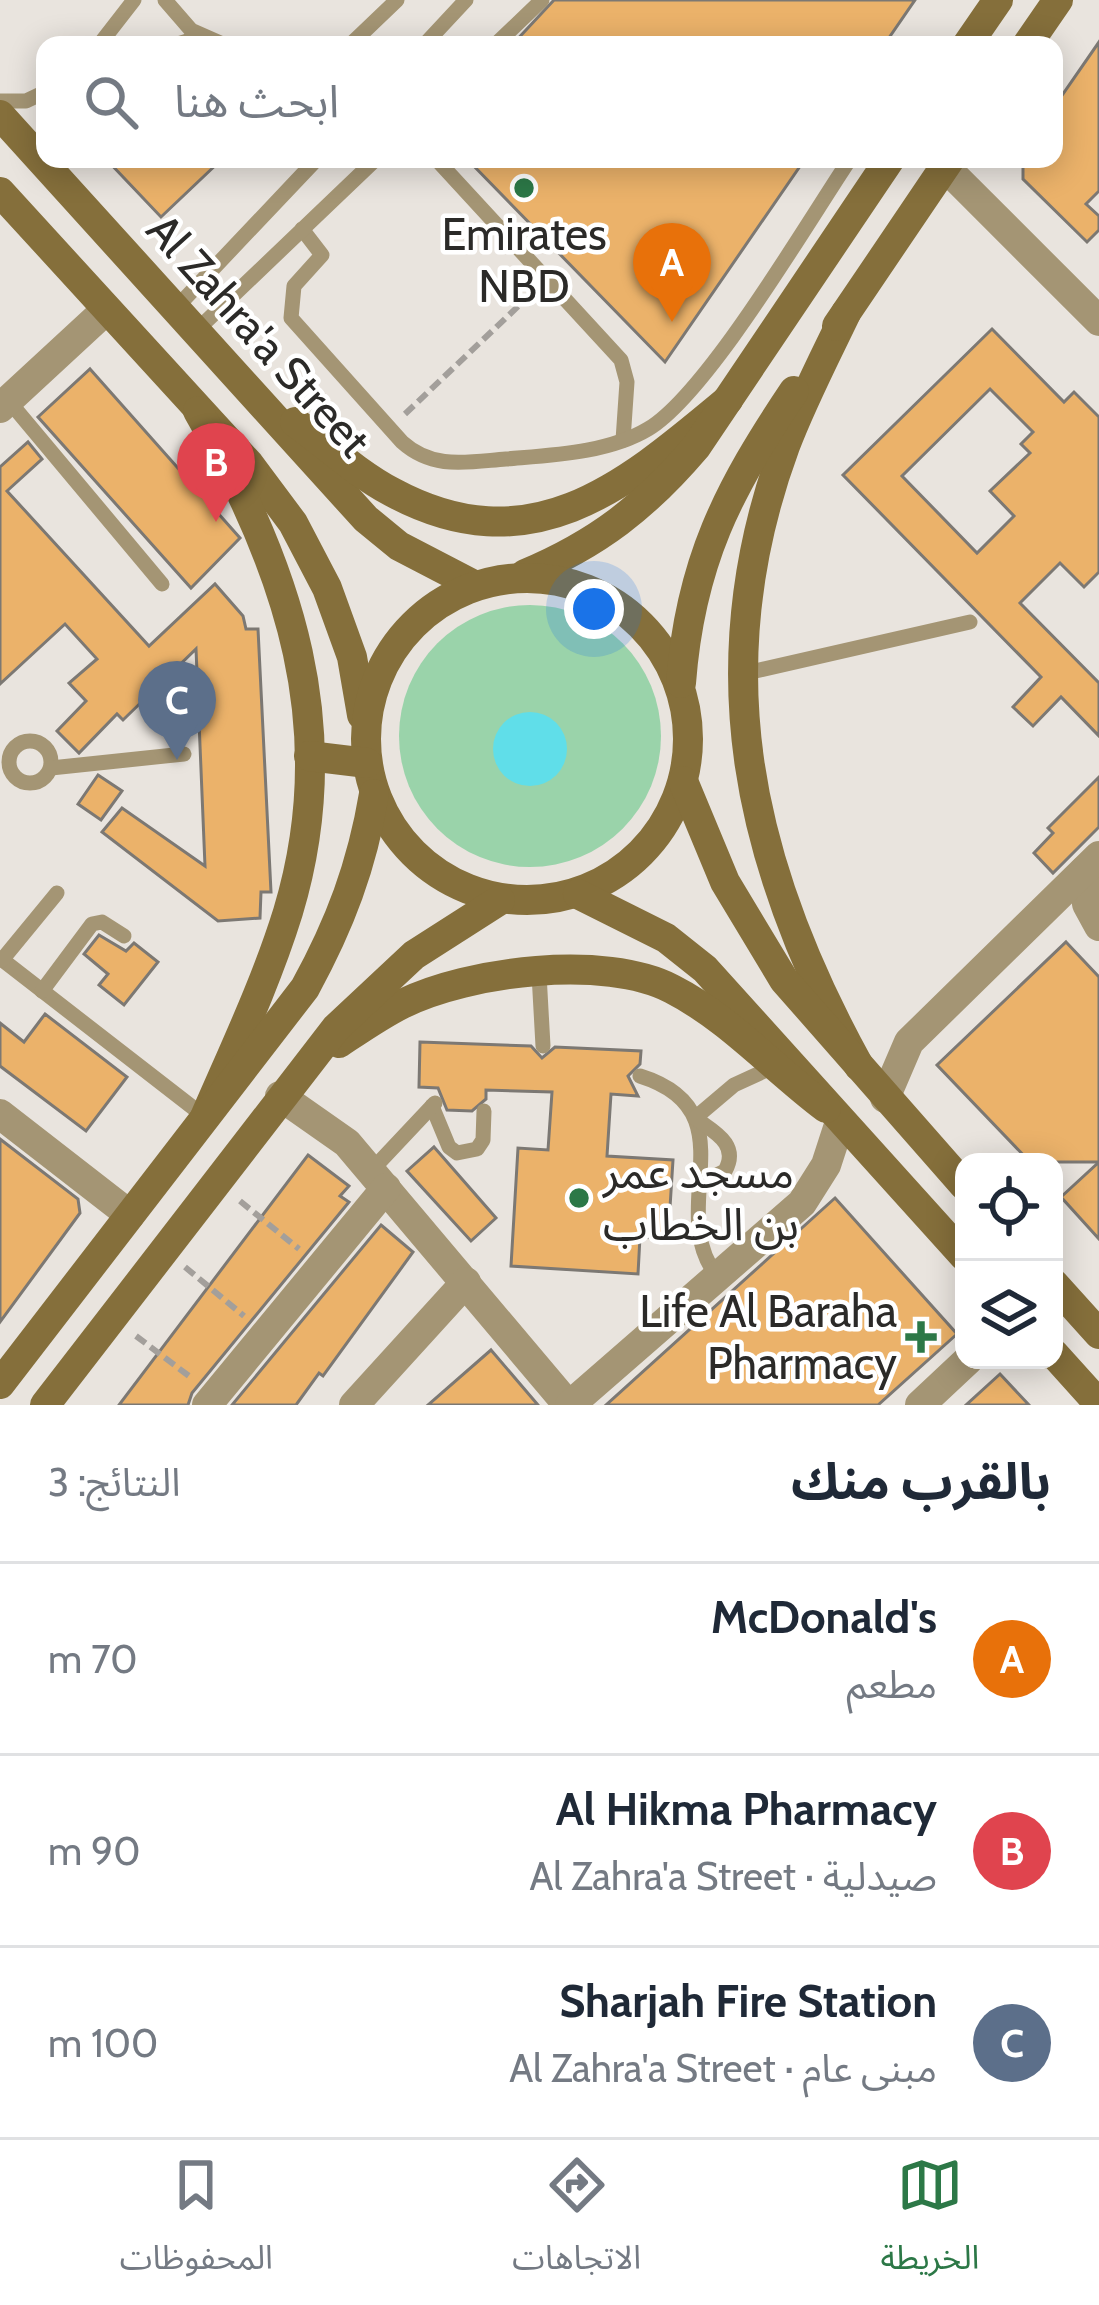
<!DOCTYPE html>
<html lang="ar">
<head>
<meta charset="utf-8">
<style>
  :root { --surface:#fff; --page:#f6f6f7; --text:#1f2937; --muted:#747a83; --line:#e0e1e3; --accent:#2c7847 }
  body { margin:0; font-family:Cabin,"Noto Sans Arabic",sans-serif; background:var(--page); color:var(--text); direction:rtl }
  .controls { position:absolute; right:36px; bottom:36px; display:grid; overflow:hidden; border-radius:24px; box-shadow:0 6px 30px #0003 }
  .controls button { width:108px; height:108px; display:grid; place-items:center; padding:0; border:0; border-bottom:3px solid var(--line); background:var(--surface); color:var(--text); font:60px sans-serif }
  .you { position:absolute; left:594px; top:609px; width:42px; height:42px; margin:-30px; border:9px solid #fff; border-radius:50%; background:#1a73e8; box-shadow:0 0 0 18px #1a73e833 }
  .badge { display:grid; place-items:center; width:78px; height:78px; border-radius:50%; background:var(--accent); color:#fff; font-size:39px; font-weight:700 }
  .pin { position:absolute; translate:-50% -99px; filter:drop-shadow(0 3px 6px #0008) }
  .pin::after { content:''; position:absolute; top:63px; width:42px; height:36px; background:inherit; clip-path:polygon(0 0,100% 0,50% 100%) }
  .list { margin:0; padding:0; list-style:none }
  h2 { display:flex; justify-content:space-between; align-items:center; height:156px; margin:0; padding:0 48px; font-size:51px }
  h2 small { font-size:39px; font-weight:400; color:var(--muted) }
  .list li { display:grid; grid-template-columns:78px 1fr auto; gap:36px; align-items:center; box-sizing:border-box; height:192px; padding:0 48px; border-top:3px solid var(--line) }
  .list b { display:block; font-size:45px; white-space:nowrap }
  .list p { margin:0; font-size:39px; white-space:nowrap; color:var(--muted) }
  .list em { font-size:39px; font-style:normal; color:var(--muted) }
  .icon { flex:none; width:66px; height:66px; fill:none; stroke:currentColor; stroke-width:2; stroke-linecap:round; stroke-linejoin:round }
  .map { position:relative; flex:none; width:1099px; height:1405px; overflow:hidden; direction:ltr }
  .search { position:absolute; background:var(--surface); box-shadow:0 6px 30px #0003; left:36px; right:36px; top:36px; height:132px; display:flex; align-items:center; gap:30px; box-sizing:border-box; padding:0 42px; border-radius:24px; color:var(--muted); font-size:45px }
  .sheet { height:732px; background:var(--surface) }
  nav { display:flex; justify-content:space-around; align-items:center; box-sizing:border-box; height:168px; border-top:3px solid var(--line); background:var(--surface); font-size:33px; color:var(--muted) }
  nav a { display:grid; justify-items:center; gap:6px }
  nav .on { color:var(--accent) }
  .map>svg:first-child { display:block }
</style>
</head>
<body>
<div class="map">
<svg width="1099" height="1405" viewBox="0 0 1099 1405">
  <rect width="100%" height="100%" fill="#e9e4de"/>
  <circle fill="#9ad3aa" cx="530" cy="736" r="131"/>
  <circle fill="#60dee9" cx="530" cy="749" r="37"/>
  <g fill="#ebb26a" stroke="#7c7873" stroke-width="3" fill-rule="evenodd">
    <polygon points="554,0 915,0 884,45 512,45"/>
    <polygon points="1099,42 1099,191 1086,204 1099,216 1099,230 1087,242 1023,179 1023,159 1054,159 1054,107"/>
    <polygon points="106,159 222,159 161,217"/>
    <polygon points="467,159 805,159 665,362"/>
    <path d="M992 329 1064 402 1074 392 1099 417V572L1084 587 1060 563 1020 603 1099 683V736L1061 697 1033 726 1013 707 1041 677 843 475ZM990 389 1033 432 1021 444 1030 453 990 491 1014 516 977 553 902 476Z"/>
    <polygon points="90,369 240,538 191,588 38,417"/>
    <polygon points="28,442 42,459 7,491 149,646 215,584 243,616 246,629 258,629 271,892 261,892 260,918 218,921 102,832 122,808 205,866 196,649 123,720 117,714 79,753 57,731 86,701 69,683 97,659 65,624 0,684 0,467"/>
    <polygon points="98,775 122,791 101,820 78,804"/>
    <polygon points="1099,777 1099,827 1053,873 1034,853 1053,833 1048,828"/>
    <polygon points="99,935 126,951 134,943 158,962 124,1005 99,985 108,974 84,954"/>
    <polygon points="1066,942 1099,977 1099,1162 1030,1162 937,1065"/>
    <polygon points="45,1014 127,1077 86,1131 0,1066 0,1023 24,1042"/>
    <polygon points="420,1042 531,1046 542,1058 555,1047 641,1051 640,1064 628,1076 638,1096 611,1094 607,1156 673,1160 668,1239 640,1237 638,1274 511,1266 518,1148 548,1150 552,1092 486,1090 486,1099 472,1111 447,1110 438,1088 419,1087"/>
    <polygon points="0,1139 78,1199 80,1213 0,1322"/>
    <polygon points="434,1147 496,1218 471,1241 407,1171"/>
    <polygon points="308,1155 349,1186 340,1196 349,1202 192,1393 188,1405 119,1405"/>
    <polygon points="1099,1162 1099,1239 1061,1197"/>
    <polygon points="835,1198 957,1334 878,1405 606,1405"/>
    <polygon points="381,1225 413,1252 323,1376 319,1373 296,1405 232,1405"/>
    <polygon points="491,1350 538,1405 428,1405"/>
    <polygon points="1000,1374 1029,1405 966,1405"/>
  </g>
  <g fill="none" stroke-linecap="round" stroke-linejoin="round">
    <g stroke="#a39f9b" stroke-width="6" stroke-dasharray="12 6" stroke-linecap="butt">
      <polyline points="405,414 530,295"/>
      <polyline points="240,1201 299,1249"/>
      <polyline points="185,1267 244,1316"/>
      <polyline points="136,1336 193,1379"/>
    </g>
    <g stroke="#a49574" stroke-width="15">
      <polyline points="165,0 191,30 225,45"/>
      <polyline points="99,45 134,0"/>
      <polyline points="175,45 200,37"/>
      <polyline points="350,45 397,0"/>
      <polyline points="424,45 466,0"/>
      <polyline points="495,45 542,0"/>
      <polyline points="0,101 26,101 45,92"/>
      <polyline points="436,159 621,360 627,382 623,440"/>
      <path d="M302 229 322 255 294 286 291 318 402 442C433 470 467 462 506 459 552 455 608 453 648 429 707 394 807 223 850 159"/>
      <polyline points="175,309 317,159"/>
      <polyline points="196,331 376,159"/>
      <polyline points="8,400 162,584"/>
      <polyline points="742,674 970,622"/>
      <circle cx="30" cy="762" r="21"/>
      <polyline points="51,768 184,754"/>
      <polyline points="0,958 205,1117"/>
      <polyline points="2,960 57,893"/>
      <polyline points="539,974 543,1046"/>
      <polyline points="42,991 92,924 102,922 124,936"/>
      <path d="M640 1076C752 1111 664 1209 717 1276"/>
      <polyline points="432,1106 449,1147 457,1153 477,1149 483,1140 484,1111"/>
      <polyline points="371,1171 435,1103"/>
      <path d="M701 1183 725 1171C740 1144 714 1132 695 1118L734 1085 773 1067"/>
    </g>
    <g stroke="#a49574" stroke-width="30">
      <polyline points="945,167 1099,321"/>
      <polyline points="0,408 106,310"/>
      <polyline points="1084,871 1087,904 1099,926"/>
      <polyline points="280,1096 347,1143 568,1405"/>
      <polyline points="885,1098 909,1042 1099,856"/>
      <polyline points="0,1114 130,1215"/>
      <polyline points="207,1405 386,1188"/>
      <polyline points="354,1405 466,1282"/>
      <polyline points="570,1405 802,1203 826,1165 840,1122"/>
      <polyline points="920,1405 968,1360"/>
    </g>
    <g stroke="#856f3b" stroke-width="30">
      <polyline points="967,45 998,0"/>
      <polyline points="1027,45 1058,0"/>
      <polyline points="0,115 366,519 399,546 474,585"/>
      <polyline points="0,192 249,464 293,523 327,588 352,657 362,715"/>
      <path d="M846 313C825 357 802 401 785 446 703 668 748 865 859 1066"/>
      <polyline points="837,326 950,159"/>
      <path d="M198 411C289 569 343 730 288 912 266 983 234 1050 205 1117"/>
      <path d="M295 422C326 445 358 474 392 492 531 567 625 486 728 400"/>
      <path d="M525 574C597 544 646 506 696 447L890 159"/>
      <circle cx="527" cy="739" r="161"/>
      <path d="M681 683C690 563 728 489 794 391"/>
      <polyline points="309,756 367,763"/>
      <polyline points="683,781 725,882 784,980 964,1185"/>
      <polyline points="578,894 666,938 705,969 964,1256"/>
      <path d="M339 1043C360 1029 380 1015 402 1004 468 971 605 954 672 989 729 1018 775 1070 826 1108"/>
      <polyline points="1054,1284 1099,1334"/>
      <polyline points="1054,1354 1099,1404"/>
      <path d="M0 1384 305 988C340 924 362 866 374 794"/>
      <polyline points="45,1405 336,1028 414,955 500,900"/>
    </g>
  </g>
  <g fill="#2c7847" stroke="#fff" stroke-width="4.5">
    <circle cx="524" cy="188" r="12"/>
    <circle cx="579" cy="1198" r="12"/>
    <path d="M915 1319h12v12h12v12h-12v12h-12v-12h-12v-12h12z"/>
  </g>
  <g text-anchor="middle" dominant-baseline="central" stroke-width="9" stroke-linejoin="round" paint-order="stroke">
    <g font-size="45" fill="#2b2a28" stroke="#fff">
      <text x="524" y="234">Emirates<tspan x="524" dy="52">NBD</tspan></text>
      <text x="603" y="1172" text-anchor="start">مسجد عمر<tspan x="603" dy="52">بن الخطاب</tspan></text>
      <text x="897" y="1311" text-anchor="end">Life Al Baraha<tspan x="897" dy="52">Pharmacy</tspan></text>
    </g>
    <g font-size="45" fill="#2b2a28" stroke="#fff">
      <text transform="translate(259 335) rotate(48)">Al Zahra'a Street</text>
    </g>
  </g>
</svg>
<div class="controls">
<button><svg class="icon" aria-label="locate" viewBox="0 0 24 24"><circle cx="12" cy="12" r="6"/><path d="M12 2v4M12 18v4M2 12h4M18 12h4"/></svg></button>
<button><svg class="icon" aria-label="layers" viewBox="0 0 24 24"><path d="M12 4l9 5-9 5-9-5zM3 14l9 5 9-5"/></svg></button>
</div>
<div class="you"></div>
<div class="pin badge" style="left:672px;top:322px;background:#e8710a">A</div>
<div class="pin badge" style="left:216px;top:522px;background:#e0444e">B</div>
<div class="pin badge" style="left:177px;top:760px;background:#5c6f8a">C</div>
<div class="search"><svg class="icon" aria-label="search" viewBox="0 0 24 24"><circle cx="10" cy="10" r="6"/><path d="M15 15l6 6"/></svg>ابحث هنا</div>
</div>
<section class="sheet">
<h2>بالقرب منك<small>النتائج: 3</small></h2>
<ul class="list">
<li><span class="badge" style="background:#e8710a">A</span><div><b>McDonald's</b><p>مطعم</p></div><em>70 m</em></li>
<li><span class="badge" style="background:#e0444e">B</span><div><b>Al Hikma Pharmacy</b><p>صيدلية · Al Zahra'a Street</p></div><em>90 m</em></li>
<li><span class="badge" style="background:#5c6f8a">C</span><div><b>Sharjah Fire Station</b><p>مبنى عام · Al Zahra'a Street</p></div><em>100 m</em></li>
</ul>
</section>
<nav>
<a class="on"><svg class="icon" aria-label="map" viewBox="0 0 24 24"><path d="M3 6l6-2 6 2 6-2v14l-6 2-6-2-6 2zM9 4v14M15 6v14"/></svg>الخريطة</a>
<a><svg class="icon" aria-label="directions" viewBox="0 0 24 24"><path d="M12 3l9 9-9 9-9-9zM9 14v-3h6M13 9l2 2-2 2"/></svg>الاتجاهات</a>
<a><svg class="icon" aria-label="saved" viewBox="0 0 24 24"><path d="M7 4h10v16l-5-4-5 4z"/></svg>المحفوظات</a>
</nav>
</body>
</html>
